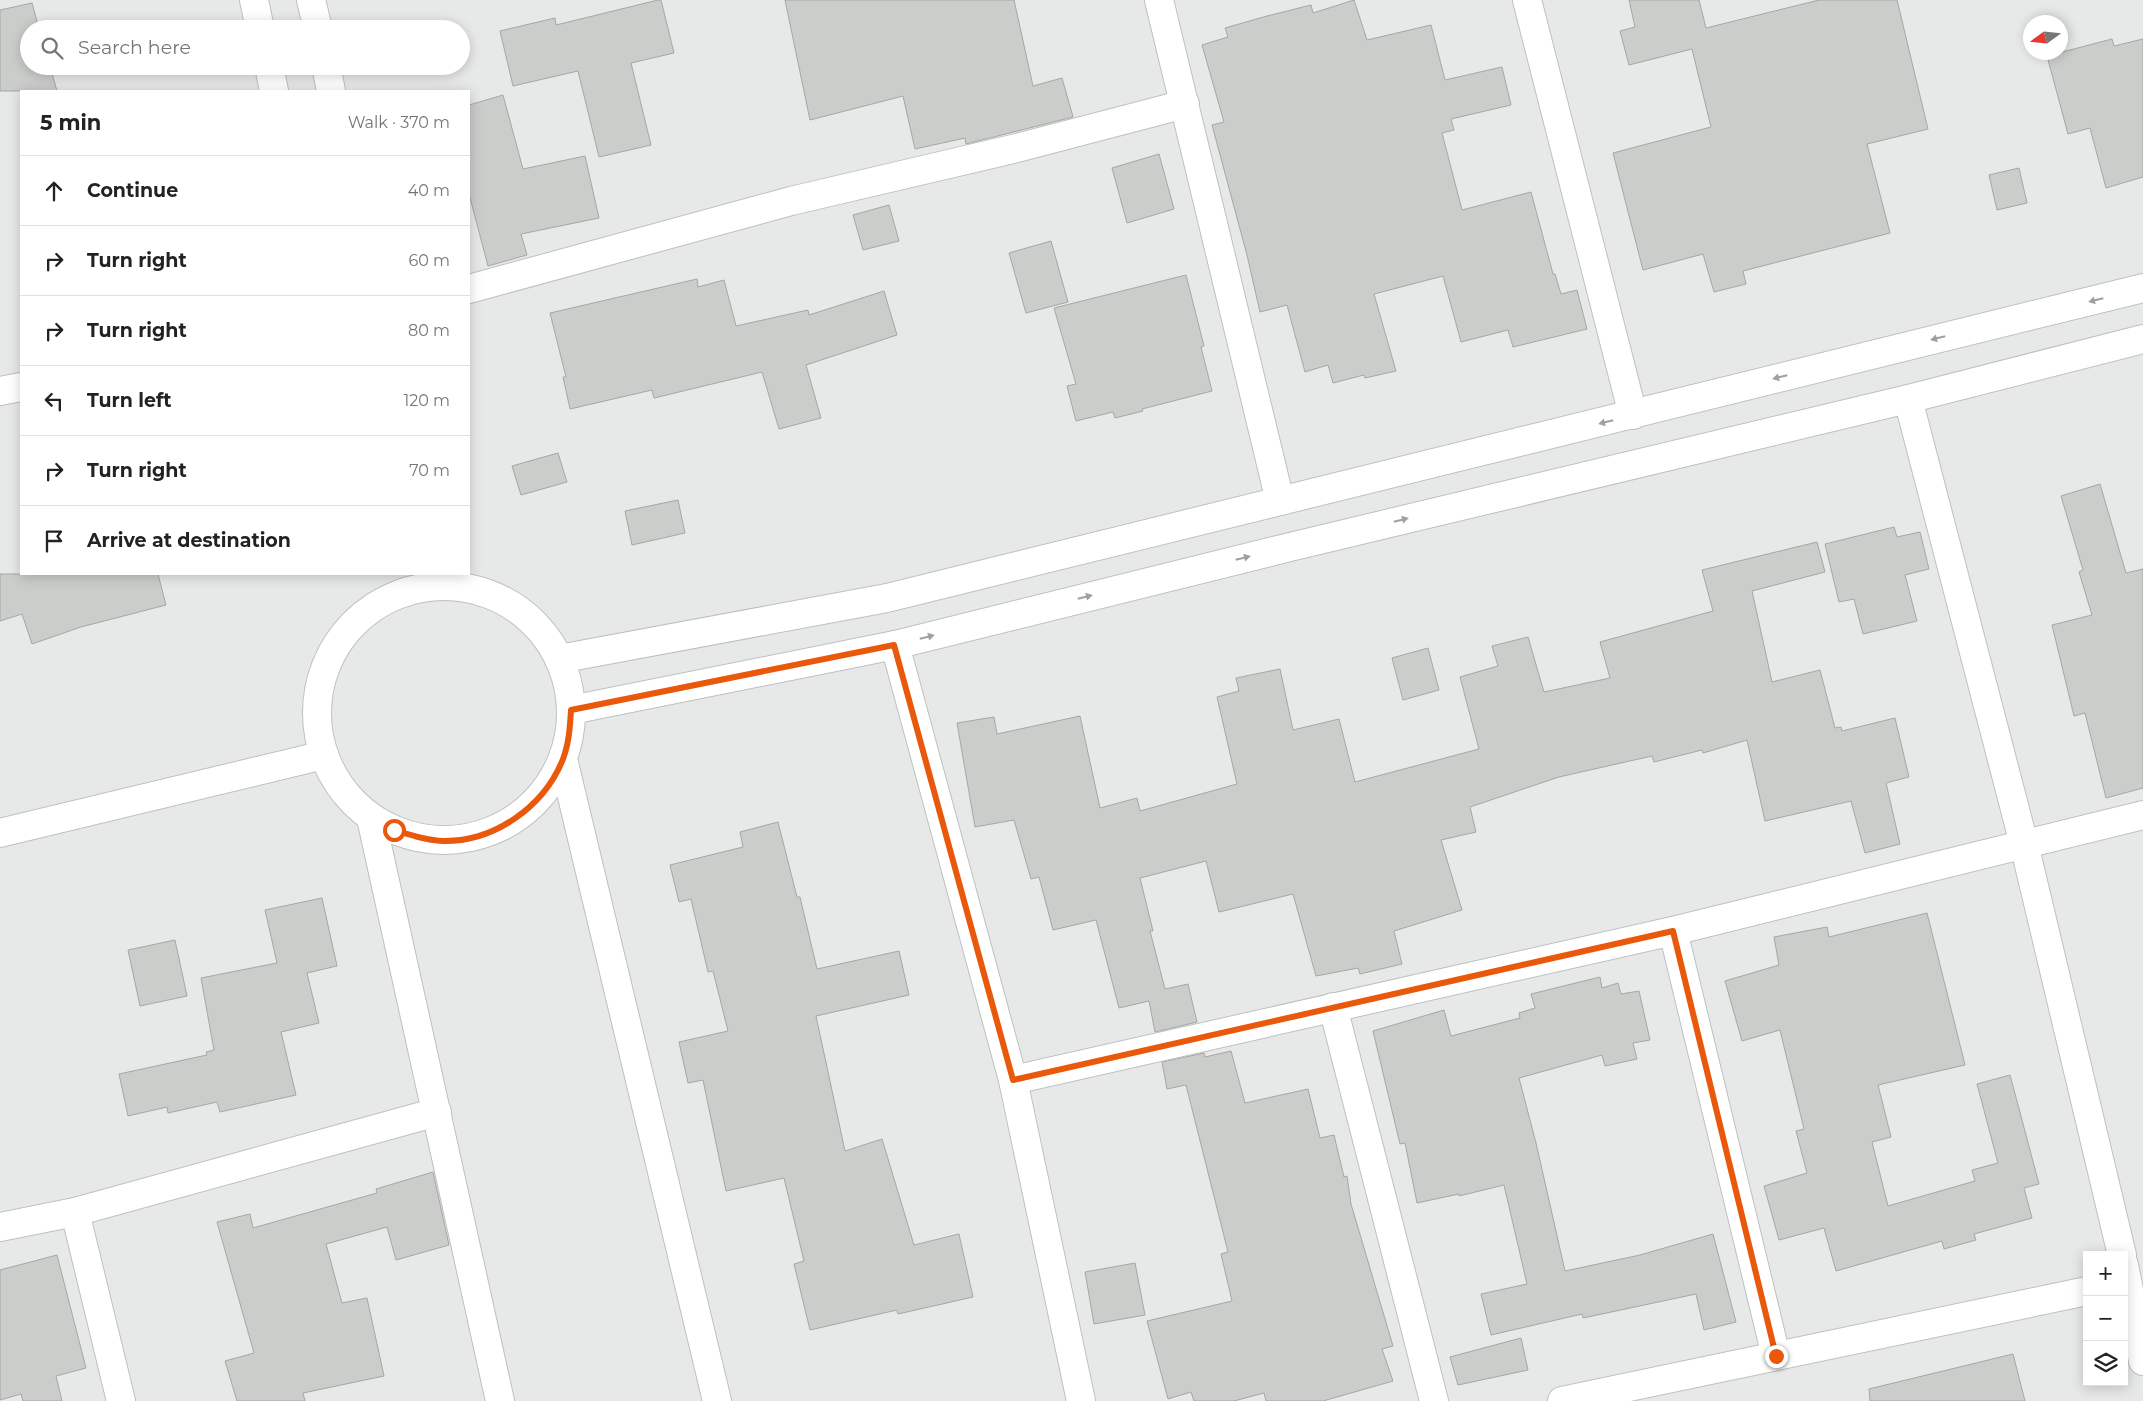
<!DOCTYPE html>
<html lang="en">
<head>
<meta charset="utf-8">
<style>
  :root { --surface:#fff; --page:#f2f2f2; --text:#222; --muted:#767676; --line:#e0e0e0 }
  body { margin:0; font-family:Montserrat,sans-serif; background:var(--page); color:var(--text) }
  .controls { position:absolute; right:15px; bottom:15px; display:grid; overflow:hidden; border-radius:0px; box-shadow:0 2px 12px #0003 }
  .controls button { width:45px; height:45px; display:grid; place-items:center; padding:0; border:0; border-bottom:1px solid var(--line); background:var(--surface); color:var(--text); font:25px sans-serif }
  .compass { position:absolute; left:2023px; top:15px; width:45px; height:45px; border-radius:50%; background:var(--surface); box-shadow:0 2px 12px #0003; rotate:255deg }
  .stop { position:absolute; width:15px; height:15px; margin:-11px; border:4px solid #ea580c; border-radius:50%; background:#fff }
  .stop.end { background:#ea580c; border-color:#fff; box-shadow:0 1px 5px #0008 }
  .list { margin:0; padding:0; list-style:none }
  h2 { display:flex; justify-content:space-between; align-items:center; height:65px; margin:0; padding:0 20px; font-size:21px }
  h2 small { font-size:16px; font-weight:400; color:var(--muted) }
  .list li { display:grid; grid-template-columns:32px 1fr auto; gap:15px; align-items:center; box-sizing:border-box; height:70px; padding:0 20px; border-top:1px solid var(--line) }
  .list b { display:block; font-size:19px; white-space:nowrap }
  .list em { font-size:16px; font-style:normal; color:var(--muted) }
  .icon { flex:none; width:28px; height:28px; fill:none; stroke:currentColor; stroke-width:2; stroke-linecap:round; stroke-linejoin:round }
  .map { position:relative; flex:none; width:2143px; height:1401px; overflow:hidden }
  .search { position:absolute; background:var(--surface); box-shadow:0 2px 12px #0003; left:20px; top:20px; width:450px; height:55px; display:flex; align-items:center; gap:12px; box-sizing:border-box; padding:0 18px; border-radius:28px; color:var(--muted); font-size:19px }
  .panel { position:absolute; background:var(--surface); box-shadow:0 2px 12px #0003; left:20px; top:90px; width:450px; height:485px; border-radius:0px }
  .map>svg:first-child { display:block }
</style>
</head>
<body>
<div class="map">
<svg width="2143" height="1401" viewBox="0 0 2143 1401">
  <rect width="100%" height="100%" fill="#e6e9e7"/>
  <g fill="#cacdca" stroke="#a4a7a5">
    <polygon points="658,0 661,0 674,53 631,63 651,145 599,157 578,71 513,86 500,31 555,18 556,25"/>
    <polygon points="785,0 1014,0 1033,86 1062,78 1073,117 966,144 965,138 915,149 903,96 810,120"/>
    <polygon points="1354,0 1367,40 1431,25 1445,80 1502,67 1511,105 1451,119 1454,130 1442,133 1462,210 1531,192 1553,274 1555,274 1561,294 1577,290 1587,329 1513,347 1508,330 1461,342 1443,276 1374,294 1396,371 1365,378 1364,375 1333,383 1328,365 1305,372 1287,305 1260,312 1247,255 1212,125 1224,122 1202,45 1228,37 1225,28 1267,16 1311,5 1313,13"/>
    <polygon points="1629,0 1699,0 1706,28 1819,0 1897,0 1928,129 1867,144 1890,233 1743,271 1746,284 1714,292 1703,254 1643,270 1613,153 1711,127 1692,49 1629,65 1620,31 1635,27"/>
    <polygon points="32,3 39,29 29,29 29,66 50,66 57,91 0,91 0,10"/>
    <polygon points="2112,39 2114,46 2143,39 2143,177 2106,188 2090,128 2068,134 2047,56"/>
    <polygon points="503,95 523,169 585,156 599,218 521,234 527,255 488,266 469,194 469,105"/>
    <polygon points="1159,154 1174,209 1127,223 1112,168"/>
    <polygon points="2019,168 2027,203 1997,210 1989,175"/>
    <polygon points="889,205 899,241 863,250 853,215"/>
    <polygon points="1051,241 1068,302 1026,313 1009,253"/>
    <polygon points="1186,275 1204,346 1201,347 1212,391 1142,409 1143,411 1115,418 1113,412 1076,421 1067,386 1076,384 1054,308"/>
    <polygon points="697,279 698,287 724,280 736,326 808,310 809,315 884,291 897,335 806,365 821,418 779,429 762,372 654,398 652,390 570,409 563,377 566,377 550,313"/>
    <polygon points="558,453 567,482 521,495 512,466"/>
    <polygon points="2100,484 2126,573 2143,569 2143,788 2106,798 2085,713 2074,716 2052,625 2092,615 2079,572 2083,570 2061,496"/>
    <polygon points="678,500 685,533 632,545 625,511"/>
    <polygon points="1894,527 1897,537 1920,532 1929,569 1905,575 1917,621 1863,634 1854,599 1839,602 1825,544"/>
    <polygon points="1817,542 1825,572 1752,591 1772,682 1820,670 1835,728 1841,727 1842,731 1895,718 1909,777 1886,783 1900,844 1865,853 1851,801 1765,821 1747,740 1703,753 1702,750 1654,762 1652,756 1559,777 1470,807 1476,832 1441,840 1462,910 1394,931 1402,964 1360,974 1358,968 1316,976 1293,894 1219,912 1206,861 1140,878 1153,931 1150,931 1165,989 1188,984 1197,1022 1155,1032 1149,1001 1119,1008 1096,920 1053,930 1039,877 1031,879 1014,820 975,827 957,723 994,717 997,734 1080,716 1100,808 1137,798 1140,811 1237,784 1217,697 1239,691 1236,678 1280,669 1293,730 1339,719 1355,782 1479,749 1460,677 1498,666 1492,646 1528,637 1544,692 1610,678 1600,642 1713,611 1702,570"/>
    <polygon points="0,574 158,574 166,605 81,627 32,644 22,614 0,621"/>
    <polygon points="1428,648 1439,690 1403,700 1392,658"/>
    <polygon points="778,822 797,897 800,897 817,969 899,951 909,995 816,1016 845,1151 882,1139 914,1245 959,1234 973,1297 898,1314 897,1310 810,1330 794,1264 804,1261 784,1178 726,1191 703,1080 688,1083 679,1042 728,1031 713,971 708,972 691,899 679,902 670,865 743,847 740,832"/>
    <polygon points="322,898 337,966 307,973 319,1023 281,1032 296,1095 220,1112 217,1102 168,1113 167,1107 128,1116 119,1074 207,1055 206,1052 214,1050 201,978 277,963 265,910"/>
    <polygon points="1927,913 1965,1065 1878,1085 1891,1137 1872,1142 1888,1206 1975,1181 1972,1170 1998,1163 1977,1084 2010,1075 2039,1184 2024,1188 2032,1218 1974,1234 1976,1240 1944,1249 1942,1241 1836,1271 1824,1228 1779,1240 1764,1186 1807,1173 1796,1131 1804,1129 1780,1030 1742,1041 1725,981 1779,965 1774,937 1827,927 1829,937"/>
    <polygon points="175,940 187,996 140,1006 128,950"/>
    <polygon points="1600,977 1602,988 1618,983 1621,994 1639,991 1650,1040 1633,1043 1637,1059 1605,1066 1602,1055 1519,1078 1536,1143 1565,1271 1640,1255 1713,1234 1736,1322 1704,1330 1696,1294 1583,1318 1582,1314 1491,1335 1481,1294 1527,1284 1504,1185 1459,1196 1459,1194 1417,1203 1405,1143 1400,1144 1373,1031 1444,1010 1451,1036 1520,1018 1519,1013 1535,1008 1531,994"/>
    <polygon points="1231,1051 1245,1103 1308,1089 1320,1138 1334,1135 1344,1177 1347,1176 1351,1204 1393,1346 1382,1349 1393,1381 1323,1401 1266,1401 1264,1393 1234,1401 1194,1401 1191,1392 1168,1399 1147,1321 1232,1301 1221,1254 1228,1252 1186,1085 1167,1089 1162,1062 1204,1053 1205,1057"/>
    <polygon points="433,1172 449,1245 396,1260 387,1227 326,1244 342,1303 367,1298 384,1376 303,1393 305,1401 237,1401 225,1361 254,1353 217,1222 250,1214 253,1228 377,1193 376,1189"/>
    <polygon points="57,1255 86,1368 56,1376 62,1401 23,1401 21,1394 0,1400 0,1270"/>
    <polygon points="1135,1263 1145,1315 1094,1324 1085,1272"/>
    <polygon points="1521,1338 1528,1370 1458,1385 1450,1357"/>
    <polygon points="2013,1354 2025,1401 1870,1401 1869,1389"/>
  </g>
  <g fill="none" stroke-linecap="round" stroke-linejoin="round">
    <defs>
      <g id="minor">
        <polyline points="254,0 260,29"/>
        <polyline points="311,0 318,29"/>
        <polyline points="1159,0 1280,501"/>
        <polyline points="1527,0 1633,415"/>
        <polyline points="269,66 274,91"/>
        <polyline points="326,66 331,91"/>
        <polyline points="469,289 791,201 1017,148 1185,104"/>
        <polyline points="0,391 21,387"/>
        <polyline points="1908,399 2024,844 2122,1255"/>
        <circle cx="444" cy="713" r="127"/>
        <polyline points="895,645 1013,1080 1081,1401"/>
        <polyline points="559,659 887,598 2143,288"/>
        <polyline points="571,710 895,645 1290,547 1908,399 2143,339"/>
        <polyline points="563,759 717,1401"/>
        <polyline points="371,818 500,1401"/>
        <polyline points="0,833 324,755"/>
        <polyline points="1673,931 1776,1356"/>
        <polyline points="1333,1007 1434,1401"/>
        <polyline points="1013,1080 1673,931 2143,815"/>
        <polyline points="75,1212 121,1401"/>
        <polyline points="0,1227 75,1212 437,1112"/>
        <polyline points="2124,1265 2143,1361"/>
        <polyline points="1562,1401 2087,1291"/>
      </g>
    </defs>
    <use href="#minor" stroke="#bec1bf" stroke-width="30"/>
    <use href="#minor" stroke="#fff" stroke-width="28"/>
  </g>
  <defs><path id="oneway-solid" d="M-6-.8H1V-3.2L6.5 0L1 3.2V.8H-6Z" transform="scale(1.25)"/></defs>
  <g fill="#a0a0a0">
    <use href="#oneway-solid" transform="translate(2096 300) rotate(166)"/>
    <use href="#oneway-solid" transform="translate(1938 338) rotate(166)"/>
    <use href="#oneway-solid" transform="translate(1780 377) rotate(166)"/>
    <use href="#oneway-solid" transform="translate(1606 422) rotate(166)"/>
    <use href="#oneway-solid" transform="translate(1401 520) rotate(-14)"/>
    <use href="#oneway-solid" transform="translate(1243 558) rotate(-14)"/>
    <use href="#oneway-solid" transform="translate(1085 597) rotate(-14)"/>
    <use href="#oneway-solid" transform="translate(927 637) rotate(-14)"/>
  </g>
  <g fill="none" stroke-linecap="round" stroke-linejoin="round">
    <path stroke="#ea580c" stroke-width="6" d="M394 830C410 835 426 840 443 841 494 842 544 807 563 759 569 743 570 727 571 710L894 645 1013 1080 1673 931 1776 1356"/>
  </g>
</svg>
<div class="controls">
<button>+</button>
<button>−</button>
<button><svg class="icon" aria-label="layers" viewBox="0 0 24 24"><path d="M12 4l9 5-9 5-9-5zM3 14l9 5 9-5"/></svg></button>
</div>
<svg class="compass" viewBox="-18 -18 36 36"><path d="M0-13l5 13h-10z" fill="#e53935"/><path d="M0 13l5-13h-10z" fill="#767676"/></svg>
<div class="stop" style="left:394px;top:830px"></div>
<div class="stop end" style="left:1776px;top:1356px"></div>
<div class="search"><svg class="icon" aria-label="search" viewBox="0 0 24 24"><circle cx="10" cy="10" r="6"/><path d="M15 15l6 6"/></svg>Search here</div>
<section class="panel">
<h2>5 min<small>Walk · 370 m</small></h2>
<ul class="list">
<li><svg class="icon" aria-label="ahead" viewBox="0 0 24 24"><path d="M12 20V5M6 11l6-6 6 6"/></svg><div><b>Continue</b></div><em>40 m</em></li>
<li><svg class="icon" aria-label="right" viewBox="0 0 24 24"><path d="M7 20v-9h11M14 6l5 5-5 5"/></svg><div><b>Turn right</b></div><em>60 m</em></li>
<li><svg class="icon" aria-label="right" viewBox="0 0 24 24"><path d="M7 20v-9h11M14 6l5 5-5 5"/></svg><div><b>Turn right</b></div><em>80 m</em></li>
<li><svg class="icon" aria-label="left" viewBox="0 0 24 24"><path d="M17 20v-9H6M10 6l-5 5 5 5"/></svg><div><b>Turn left</b></div><em>120 m</em></li>
<li><svg class="icon" aria-label="right" viewBox="0 0 24 24"><path d="M7 20v-9h11M14 6l5 5-5 5"/></svg><div><b>Turn right</b></div><em>70 m</em></li>
<li><svg class="icon" aria-label="arrive" viewBox="0 0 24 24"><path d="M6 21V4h12l-3 4 3 4H6"/></svg><div><b>Arrive at destination</b></div></li>
</ul>
</section>
</div>
</body>
</html>
